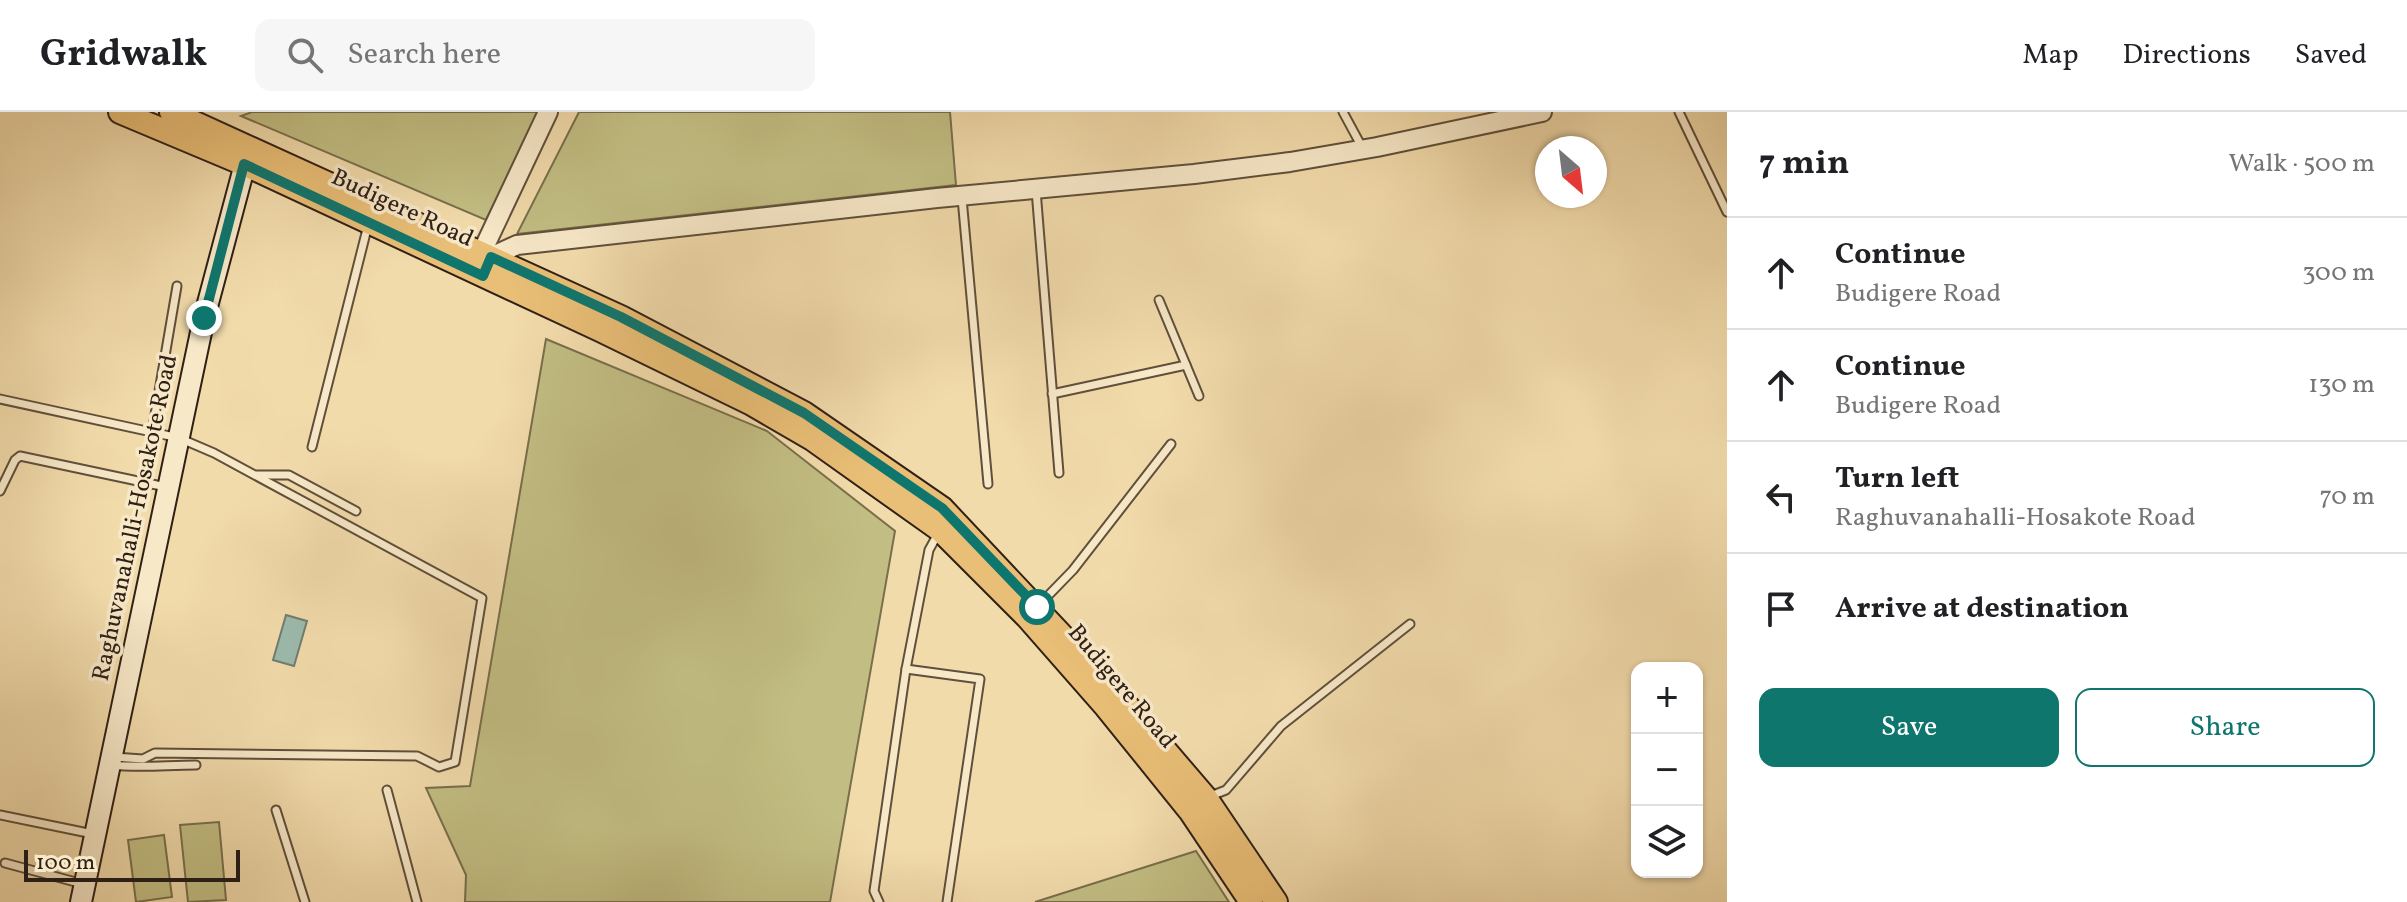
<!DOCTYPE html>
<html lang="en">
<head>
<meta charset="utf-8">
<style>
  :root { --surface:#fff; --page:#f6f6f6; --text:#202124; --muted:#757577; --line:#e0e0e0; --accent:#0f766e }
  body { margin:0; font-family:Vollkorn,serif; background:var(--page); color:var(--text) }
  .controls { position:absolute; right:24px; bottom:24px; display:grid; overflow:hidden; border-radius:16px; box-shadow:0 2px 6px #0004 }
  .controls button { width:72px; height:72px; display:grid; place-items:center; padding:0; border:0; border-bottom:2px solid var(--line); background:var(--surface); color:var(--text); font:40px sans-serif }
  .compass { position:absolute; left:1535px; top:24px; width:72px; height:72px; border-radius:50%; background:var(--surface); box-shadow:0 2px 6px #0004; rotate:152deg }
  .scale { position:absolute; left:24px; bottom:20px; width:216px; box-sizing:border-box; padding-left:8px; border:4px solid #2f2016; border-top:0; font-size:22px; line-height:28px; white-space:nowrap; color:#2f2016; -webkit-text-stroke:6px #f7e8c8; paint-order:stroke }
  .stop { position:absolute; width:24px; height:24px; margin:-18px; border:6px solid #0f766e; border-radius:50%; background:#fff }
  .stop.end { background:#0f766e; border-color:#fff; box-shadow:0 2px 8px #0008 }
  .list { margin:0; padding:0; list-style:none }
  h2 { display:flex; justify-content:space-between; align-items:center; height:104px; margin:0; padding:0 32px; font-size:34px }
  h2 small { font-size:26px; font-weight:400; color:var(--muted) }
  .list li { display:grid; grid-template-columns:52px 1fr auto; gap:24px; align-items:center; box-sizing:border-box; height:112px; padding:0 32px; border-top:2px solid var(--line) }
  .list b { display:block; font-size:30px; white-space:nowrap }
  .list p { margin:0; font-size:26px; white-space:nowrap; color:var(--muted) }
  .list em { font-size:26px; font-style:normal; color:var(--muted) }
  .actions { display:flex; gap:16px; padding:24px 32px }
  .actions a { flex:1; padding:18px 0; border:2px solid var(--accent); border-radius:16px; text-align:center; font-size:28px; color:var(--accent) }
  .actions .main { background:var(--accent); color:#fff }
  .icon { flex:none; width:44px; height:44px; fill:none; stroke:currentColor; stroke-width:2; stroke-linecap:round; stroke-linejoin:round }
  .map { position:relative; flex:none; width:1727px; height:790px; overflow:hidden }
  header { display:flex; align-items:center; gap:48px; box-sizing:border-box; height:112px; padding:0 40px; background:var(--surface); border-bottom:2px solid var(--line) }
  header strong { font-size:38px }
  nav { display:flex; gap:44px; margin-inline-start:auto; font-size:28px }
  .search { width:560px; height:72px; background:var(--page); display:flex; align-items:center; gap:20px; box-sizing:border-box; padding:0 28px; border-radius:16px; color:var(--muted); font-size:30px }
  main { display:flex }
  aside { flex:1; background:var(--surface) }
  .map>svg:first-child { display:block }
</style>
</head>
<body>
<header>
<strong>Gridwalk</strong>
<div class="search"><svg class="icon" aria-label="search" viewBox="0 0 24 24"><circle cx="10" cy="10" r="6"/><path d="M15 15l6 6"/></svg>Search here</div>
<nav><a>Map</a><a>Directions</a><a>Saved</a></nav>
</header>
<main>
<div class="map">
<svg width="1727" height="790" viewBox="0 0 1727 790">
  <rect width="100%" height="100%" fill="#f2dbab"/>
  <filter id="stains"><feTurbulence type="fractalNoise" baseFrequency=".0025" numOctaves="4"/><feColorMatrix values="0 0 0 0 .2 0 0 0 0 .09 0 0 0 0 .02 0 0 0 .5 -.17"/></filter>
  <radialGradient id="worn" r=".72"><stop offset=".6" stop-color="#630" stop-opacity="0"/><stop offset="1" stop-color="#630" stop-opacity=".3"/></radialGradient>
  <g fill="#c2be83" stroke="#786f4c" stroke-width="2">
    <polygon points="252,0 540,0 486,108 241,4"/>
    <polygon points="579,0 950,0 956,73 517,122"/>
    <polygon points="546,227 767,319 895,419 830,790 465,790 466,763 426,676 470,674"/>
    <polygon points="219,710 226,788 188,790 180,713"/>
    <polygon points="164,723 172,785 136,790 128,728"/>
    <polygon points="1196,739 1229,790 1035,790"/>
  </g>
  <polygon fill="#9cbbae" stroke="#707d71" stroke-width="2" points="286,503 307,509 294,554 273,548"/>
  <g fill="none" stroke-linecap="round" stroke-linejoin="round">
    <defs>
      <g id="service">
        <polyline points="1343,0 1363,37"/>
        <polyline points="1679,0 1727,100"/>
        <polyline points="1036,78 1059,361"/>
        <polyline points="962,86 988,372"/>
        <polyline points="1159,188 1199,284"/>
        <polyline points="1052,282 1186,253"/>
        <polyline points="0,287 179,326 214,341 482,486 455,650 439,655 417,644 155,641 143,647 114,645"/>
        <polyline points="152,320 177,174"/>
        <polyline points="312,335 368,113"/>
        <polyline points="257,363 289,363 356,399"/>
        <polyline points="0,379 15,348 20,344 166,375"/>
        <polyline points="1039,493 1073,458 1171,332"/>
        <polyline points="906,557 980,567 947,790"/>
        <path d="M111 653C139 656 167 653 196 653"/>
        <polyline points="387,678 417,790"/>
        <polyline points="1208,685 1226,678 1281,614 1410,512"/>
        <polyline points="276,698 305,790"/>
        <polyline points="0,703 93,722"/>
        <polyline points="5,751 83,772"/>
        <polyline points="879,790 874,779 906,557 929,438 939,420"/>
      </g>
      <g id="tertiary">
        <polyline points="481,142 548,0"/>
        <polyline points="487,154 491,145 517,133 937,86 1194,62 1290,50 1377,35 1542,0"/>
      </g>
      <polyline id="secondary" points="81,790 204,206 249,37"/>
      <g id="primary">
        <polyline points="120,0 244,52 600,218 750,291 812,327 940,418 1027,505 1106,595 1190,699 1251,790"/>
        <polyline points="171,0 621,205 804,301 942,396 1117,582 1206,686 1276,790"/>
      </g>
    </defs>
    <use href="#service" stroke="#604f3b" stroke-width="11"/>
    <use href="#tertiary" stroke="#604f3b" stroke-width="22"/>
    <use href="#secondary" stroke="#2f2016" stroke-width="24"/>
    <use href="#primary" stroke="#2f2016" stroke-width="26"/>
    <use href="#service" stroke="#f7e8c8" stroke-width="7"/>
    <use href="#tertiary" stroke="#f7e8c8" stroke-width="18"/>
    <use href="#secondary" stroke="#f7e8c8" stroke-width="20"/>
    <use href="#primary" stroke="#e9be76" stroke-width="22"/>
  </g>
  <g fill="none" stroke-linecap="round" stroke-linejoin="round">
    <polyline stroke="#0f766e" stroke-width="10" points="204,206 244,52 483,164 491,145 621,205 804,301 942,396 1037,495"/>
  </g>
  <g text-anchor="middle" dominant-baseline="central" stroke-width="7" stroke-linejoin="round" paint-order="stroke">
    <g font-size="24" fill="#2f2016" stroke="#f7e8c8">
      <text transform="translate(402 97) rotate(25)">Budigere Road</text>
      <text transform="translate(136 406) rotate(-78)">Raghuvanahalli-Hosakote Road</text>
      <text transform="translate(1121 575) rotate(50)">Budigere Road</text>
    </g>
  </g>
  <rect width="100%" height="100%" filter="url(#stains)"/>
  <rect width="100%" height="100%" fill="url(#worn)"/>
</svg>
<div class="controls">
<button>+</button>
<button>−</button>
<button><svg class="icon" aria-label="layers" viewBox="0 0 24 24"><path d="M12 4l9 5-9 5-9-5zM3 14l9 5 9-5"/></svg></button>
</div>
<svg class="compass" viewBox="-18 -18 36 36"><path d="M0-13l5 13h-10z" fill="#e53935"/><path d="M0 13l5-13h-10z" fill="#757577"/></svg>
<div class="scale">100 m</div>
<div class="stop" style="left:1037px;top:495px"></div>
<div class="stop end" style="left:204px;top:206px"></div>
</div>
<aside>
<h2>7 min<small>Walk · 500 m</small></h2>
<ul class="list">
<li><svg class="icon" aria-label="ahead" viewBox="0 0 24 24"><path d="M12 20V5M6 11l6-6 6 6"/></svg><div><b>Continue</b><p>Budigere Road</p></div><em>300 m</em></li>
<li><svg class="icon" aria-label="ahead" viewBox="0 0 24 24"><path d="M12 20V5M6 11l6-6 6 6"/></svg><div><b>Continue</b><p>Budigere Road</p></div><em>130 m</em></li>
<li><svg class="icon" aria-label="left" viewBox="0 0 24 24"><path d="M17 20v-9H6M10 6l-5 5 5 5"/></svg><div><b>Turn left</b><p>Raghuvanahalli-Hosakote Road</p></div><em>70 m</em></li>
<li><svg class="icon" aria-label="arrive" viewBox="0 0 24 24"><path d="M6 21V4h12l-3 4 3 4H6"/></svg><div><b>Arrive at destination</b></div></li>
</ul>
<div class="actions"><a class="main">Save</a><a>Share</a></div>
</aside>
</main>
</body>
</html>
